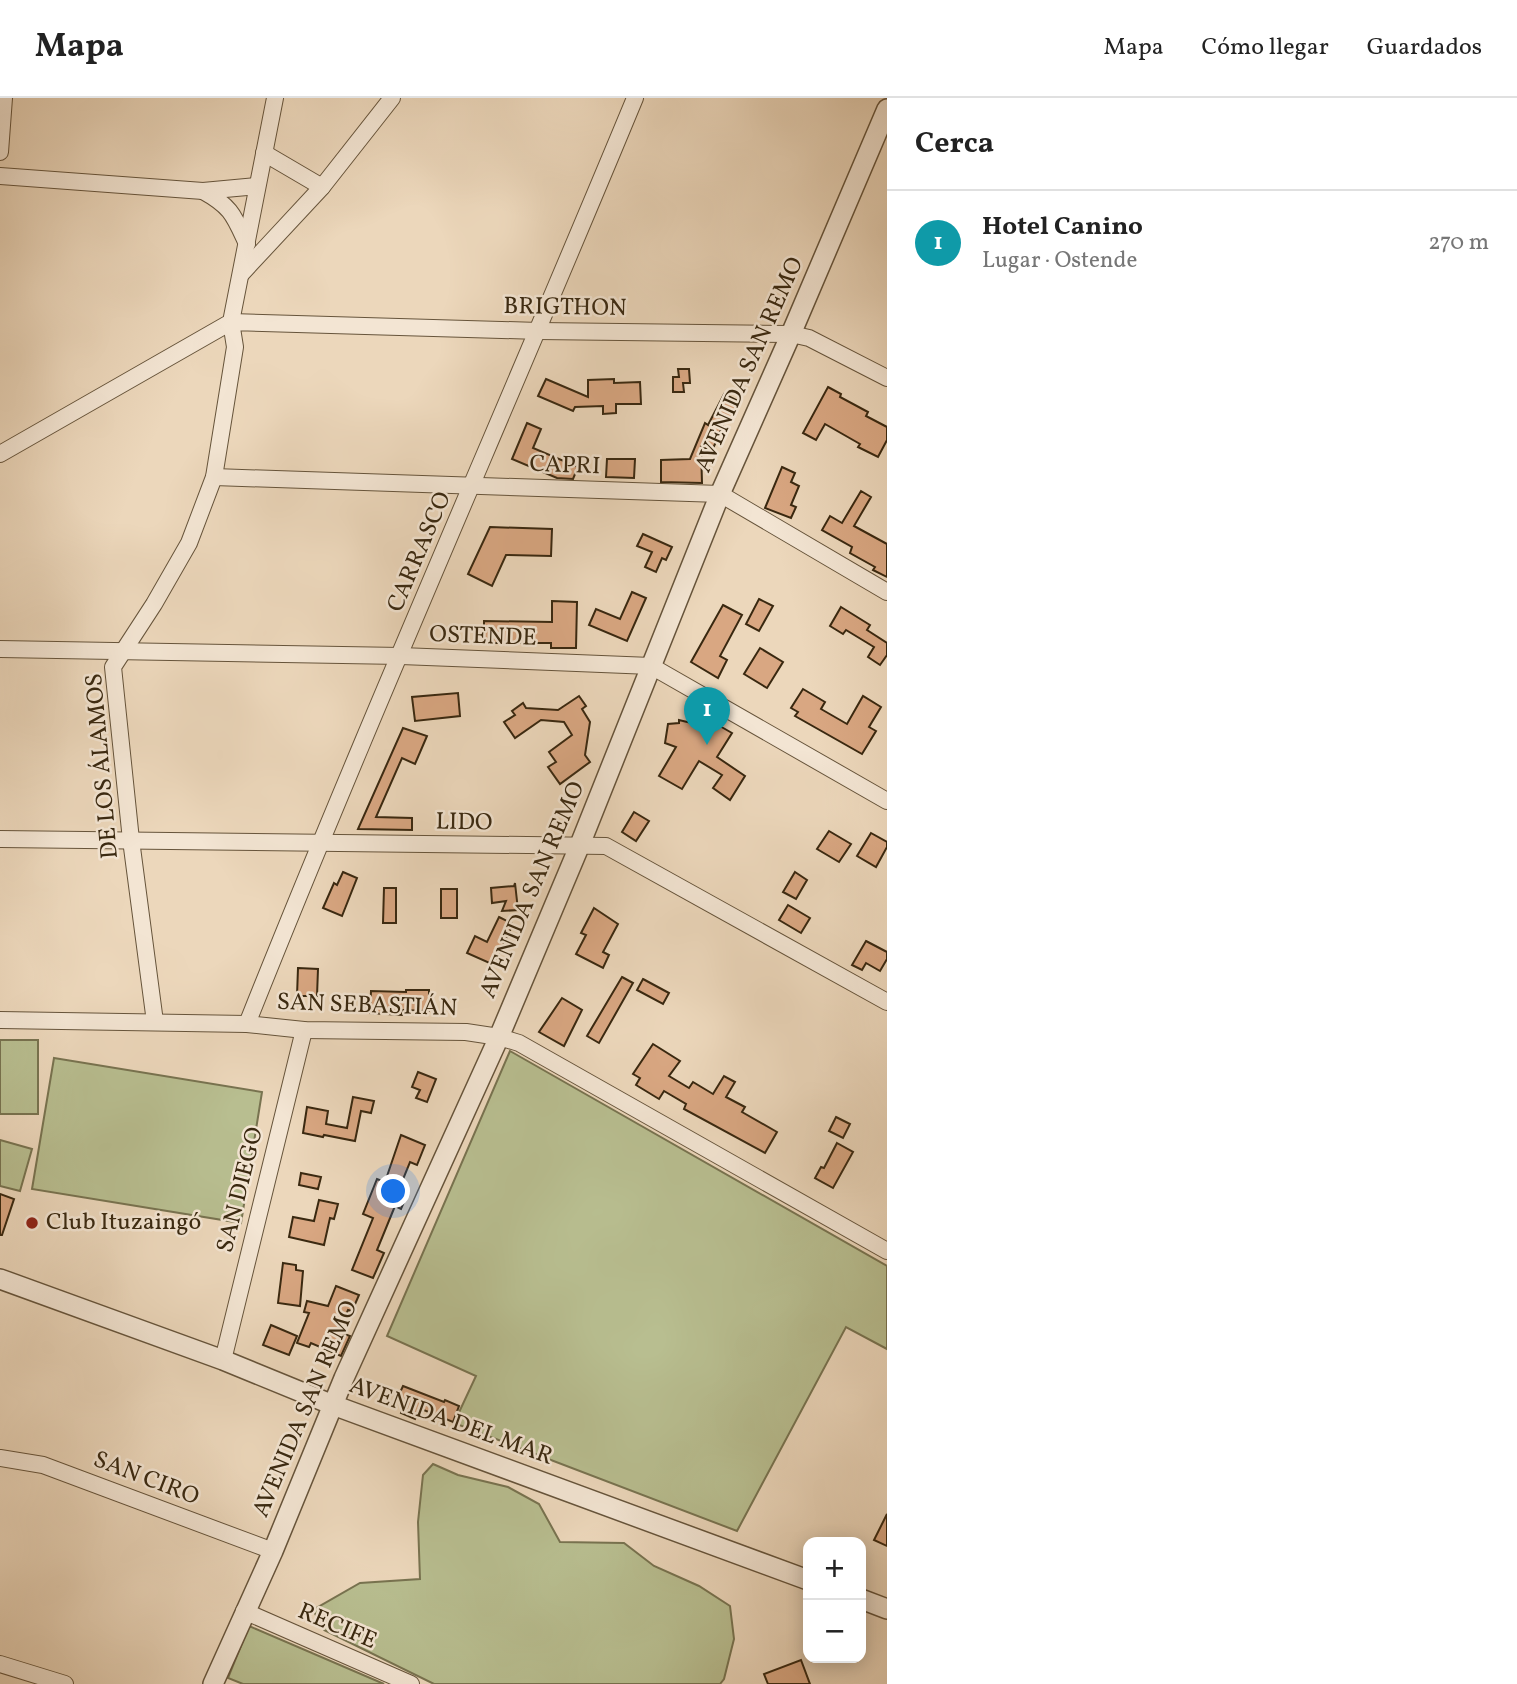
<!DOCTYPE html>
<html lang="es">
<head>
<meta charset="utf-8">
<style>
  :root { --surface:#fff; --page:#f6f6f6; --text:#222; --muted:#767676; --line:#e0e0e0; --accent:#8f2418 }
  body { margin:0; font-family:Vollkorn,serif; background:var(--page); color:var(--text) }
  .controls { position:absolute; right:21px; bottom:21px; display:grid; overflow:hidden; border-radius:14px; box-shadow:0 4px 18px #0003 }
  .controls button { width:63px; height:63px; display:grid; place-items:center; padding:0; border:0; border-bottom:2px solid var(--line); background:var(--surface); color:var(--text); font:35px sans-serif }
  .you { position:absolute; left:394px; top:1094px; width:24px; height:24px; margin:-18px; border:5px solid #fff; border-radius:50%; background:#1a73e8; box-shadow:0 0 0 10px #1a73e833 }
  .badge { display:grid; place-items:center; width:46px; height:46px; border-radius:50%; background:var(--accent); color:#fff; font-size:23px; font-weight:700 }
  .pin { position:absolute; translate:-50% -58px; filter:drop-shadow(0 2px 4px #0008) }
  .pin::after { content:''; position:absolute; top:37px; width:24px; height:21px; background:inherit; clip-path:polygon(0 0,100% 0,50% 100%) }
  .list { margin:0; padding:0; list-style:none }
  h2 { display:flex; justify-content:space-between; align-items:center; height:91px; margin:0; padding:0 28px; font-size:30px }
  h2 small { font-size:23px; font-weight:400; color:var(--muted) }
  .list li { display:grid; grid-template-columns:46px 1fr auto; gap:21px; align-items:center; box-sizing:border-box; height:105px; padding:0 28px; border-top:2px solid var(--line) }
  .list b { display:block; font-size:26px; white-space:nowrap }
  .list p { margin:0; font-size:23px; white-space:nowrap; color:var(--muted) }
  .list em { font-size:23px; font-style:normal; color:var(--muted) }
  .map { position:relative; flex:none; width:887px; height:1586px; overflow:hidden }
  header { display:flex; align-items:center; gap:42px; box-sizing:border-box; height:98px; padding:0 35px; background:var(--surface); border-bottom:2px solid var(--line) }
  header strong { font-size:33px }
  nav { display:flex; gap:38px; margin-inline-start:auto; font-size:24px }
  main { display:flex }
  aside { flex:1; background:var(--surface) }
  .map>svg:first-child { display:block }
</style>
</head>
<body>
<header>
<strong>Mapa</strong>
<nav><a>Mapa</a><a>Cómo llegar</a><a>Guardados</a></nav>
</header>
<main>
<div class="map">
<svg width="887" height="1586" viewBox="0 0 887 1586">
  <rect width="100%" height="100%" fill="#ecd7bb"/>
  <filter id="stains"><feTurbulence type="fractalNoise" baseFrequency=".00286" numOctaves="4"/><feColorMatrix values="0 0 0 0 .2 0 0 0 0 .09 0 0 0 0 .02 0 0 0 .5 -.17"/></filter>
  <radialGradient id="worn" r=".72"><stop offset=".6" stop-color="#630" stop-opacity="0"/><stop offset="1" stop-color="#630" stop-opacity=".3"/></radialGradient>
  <g fill="#b8be90" stroke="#787350" stroke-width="2">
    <rect x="0" y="942" width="38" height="74"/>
    <polygon points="510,953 887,1168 887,1251 846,1229 737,1433 454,1325 476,1278 387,1238"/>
    <polygon points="54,960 262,994 241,1125 32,1091"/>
    <polygon points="0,1042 32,1051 20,1093 0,1088"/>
    <polygon points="433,1366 458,1377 508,1389 539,1406 560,1444 624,1445 654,1468 699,1488 730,1508 734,1541 724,1581 720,1586 434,1586 324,1532 313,1512 360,1485 420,1481 418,1424 423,1377"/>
    <polygon points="249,1528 384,1586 243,1586 228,1580"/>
  </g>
  <g fill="#d9a782" stroke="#392810" stroke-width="2">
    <polygon points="678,271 689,271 690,285 683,285 684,294 673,294 673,279 679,279"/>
    <polygon points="546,281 588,299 588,282 614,281 614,285 640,284 641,306 616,306 616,315 603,316 603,308 575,309 573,313 538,298"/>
    <polygon points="828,289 841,296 840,299 868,314 866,318 887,329 887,342 878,359 858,349 860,346 825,326 816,342 803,335"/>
    <polygon points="724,296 740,304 730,322 726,320 712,353 701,349 702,385 661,384 661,362 690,361 705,325 708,327"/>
    <polygon points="527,325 541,331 533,350 578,369 573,381 557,380 512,361"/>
    <polygon points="607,361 635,361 634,380 606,379"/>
    <polygon points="782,369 795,375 791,384 799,388 791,407 796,409 791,420 765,410"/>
    <polygon points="861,393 871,399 854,428 887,446 887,479 873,472 875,469 850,455 852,449 822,432 830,418 842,425"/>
    <polygon points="490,429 552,431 551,458 506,457 492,488 468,476"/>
    <polygon points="643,436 672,449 666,462 662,460 656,474 645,469 652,454 637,448"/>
    <polygon points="632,494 646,500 627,543 589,527 596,511 620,521"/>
    <polygon points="759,501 773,508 759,533 746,526"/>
    <polygon points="552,503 577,504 576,550 551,550 551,545 484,545 484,523 552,524"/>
    <polygon points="723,507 742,517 720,558 727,562 718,580 691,564"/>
    <polygon points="841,509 870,527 867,532 887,545 887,557 880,567 868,559 874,549 846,532 843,536 830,528"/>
    <polygon points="760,550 783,564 767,590 744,576"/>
    <polygon points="803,591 825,604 821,611 847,626 863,598 881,609 869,629 876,633 862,656 795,618 798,614 791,610"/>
    <polygon points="458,595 460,618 415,623 412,599"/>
    <polygon points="579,598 586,608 582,611 590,624 585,657 590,664 560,686 548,669 556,664 549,654 572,637 564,624 541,622 515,640 504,624 515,617 512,613 523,605 526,610 558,612"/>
    <polygon points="704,619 732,635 717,659 745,678 730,702 713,690 722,677 699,663 682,691 659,678 676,649 665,645 668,626 679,625 679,622 700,627"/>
    <polygon points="403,630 427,638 415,666 402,660 376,719 412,720 412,732 358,731"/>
    <polygon points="634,714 649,723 636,743 622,734"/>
    <polygon points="829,733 851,746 839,764 817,751"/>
    <polygon points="871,735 887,744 887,749 876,769 857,758"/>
    <polygon points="343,774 357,780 342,818 323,810 334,785 337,787"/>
    <polygon points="795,774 807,782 796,801 783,794"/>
    <polygon points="515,785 518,812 502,813 506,803 492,805 491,790 514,788"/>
    <polygon points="384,790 396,790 396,825 383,825"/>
    <rect x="441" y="791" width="16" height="29"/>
    <polygon points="788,807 810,820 801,835 779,822"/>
    <polygon points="594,810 618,826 603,854 609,857 603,870 576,856 586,837 581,835"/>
    <polygon points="499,819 513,826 494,867 467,855 475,838 487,844"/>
    <polygon points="866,843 887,854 887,861 880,873 866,865 862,872 852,867"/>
    <polygon points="298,870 318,871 317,898 297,898"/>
    <polygon points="622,879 633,885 599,945 587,938"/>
    <polygon points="643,881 669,895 663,906 637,892"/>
    <polygon points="406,892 429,892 429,913 402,912 402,917 370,915 371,893 406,894"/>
    <polygon points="562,900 582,912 564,948 539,934"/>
    <polygon points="653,946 680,963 669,978 689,990 693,984 713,996 724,978 735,984 726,999 745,1009 742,1014 777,1034 765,1055 684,1011 686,1006 664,993 659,1001 636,987 640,980 633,976"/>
    <polygon points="418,974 436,981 427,1004 416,1000 420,992 412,989"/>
    <polygon points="353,999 374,1003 371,1015 361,1013 355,1043 324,1037 323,1039 303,1035 307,1009 328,1013 326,1026 347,1030"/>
    <polygon points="836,1019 850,1026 843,1040 829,1033"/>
    <polygon points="401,1037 425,1047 417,1067 410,1064 399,1091 408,1095 401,1111 395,1108 377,1152 384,1155 373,1180 352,1172 373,1120 363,1116 377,1081 385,1084"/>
    <polygon points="837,1045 853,1054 833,1090 815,1080 821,1069 824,1070"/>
    <polygon points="301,1075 321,1079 318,1091 299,1087"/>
    <polygon points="0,1096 14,1101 2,1137 0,1137"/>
    <polygon points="319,1102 338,1106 334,1121 330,1120 324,1147 289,1139 293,1119 314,1123"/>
    <polygon points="283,1165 296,1167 296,1172 303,1173 300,1208 278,1205"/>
    <polygon points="336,1188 359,1197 352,1213 348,1212 339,1234 350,1238 341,1258 311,1245 309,1249 297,1245 309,1215 304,1214 307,1203 328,1208"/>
    <polygon points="271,1227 297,1238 289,1257 263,1247"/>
    <polygon points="403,1288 444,1304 445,1302 459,1308 453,1324 419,1310 415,1321 401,1315 405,1304 397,1301"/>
    <polygon points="887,1416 887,1448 874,1442"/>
    <polygon points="801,1562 810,1586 768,1586 764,1576"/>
  </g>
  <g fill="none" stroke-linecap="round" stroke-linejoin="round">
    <defs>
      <g id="minor">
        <polyline points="0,54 4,0"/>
        <polyline points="264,55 322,89"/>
        <polyline points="0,78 203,93 257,88"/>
        <path d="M203 93C232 109 234 118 247 146"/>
        <polyline points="242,175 322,89 392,0"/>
        <polyline points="0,356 231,224 275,0"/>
        <polyline points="214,379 720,396 887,494"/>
        <polyline points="0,551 401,558 651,568 887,703"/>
        <polyline points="0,741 606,748 887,904"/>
        <polyline points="0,922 247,926 304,932 466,934 499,939 519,945 887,1153"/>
        <polyline points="155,924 131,742 113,569 154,506 189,445 214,379 235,249 231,224 539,233 791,236 809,240 887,280"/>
        <path d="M247 926C371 615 507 309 635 0"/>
        <polyline points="223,1262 304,932"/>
        <polyline points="0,1360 43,1367 273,1453"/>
        <polyline points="244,1513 411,1586"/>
        <polyline points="0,1566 65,1586"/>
      </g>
      <g id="tertiary">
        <polyline points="0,1181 223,1262 333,1307 808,1482"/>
        <polyline points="861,1501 887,1511"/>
        <polyline points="213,1586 273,1453 344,1280 499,939 579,749 720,396 791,236 887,11"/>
      </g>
    </defs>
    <use href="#minor" stroke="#66543b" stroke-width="18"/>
    <use href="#tertiary" stroke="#66543b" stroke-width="22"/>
    <use href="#minor" stroke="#f3e5d3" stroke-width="16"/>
    <use href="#tertiary" stroke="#f3e5d3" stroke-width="19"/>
  </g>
  <circle fill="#8f2418" stroke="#f3e5d3" stroke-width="2.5" cx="32" cy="1125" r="7"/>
  <g text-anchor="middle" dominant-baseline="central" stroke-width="5" stroke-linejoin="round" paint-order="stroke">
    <g font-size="24" fill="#392810" stroke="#f3e5d3">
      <text transform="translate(565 210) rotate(1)">BRIGTHON</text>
      <text transform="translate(750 267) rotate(-66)">AVENIDA SAN REMO</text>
      <text transform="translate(565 368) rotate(2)">CAPRI</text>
      <text transform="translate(420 454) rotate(-67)">CARRASCO</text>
      <text transform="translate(483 539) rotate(2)">OSTENDE</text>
      <text transform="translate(103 668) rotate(-95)">DE LOS ÁLAMOS</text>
      <text transform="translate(464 725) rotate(1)">LIDO</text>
      <text transform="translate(533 792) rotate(-67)">AVENIDA SAN REMO</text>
      <text transform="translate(367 908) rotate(2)">SAN SEBASTIÁN</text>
      <text transform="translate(241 1092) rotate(-76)">SAN DIEGO</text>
      <text transform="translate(306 1311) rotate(-67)">AVENIDA SAN REMO</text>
      <text transform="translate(451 1324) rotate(20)">AVENIDA DEL MAR</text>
      <text transform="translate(146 1381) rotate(21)">SAN CIRO</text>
      <text transform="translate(337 1529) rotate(23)">RECIFE</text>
    </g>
    <g font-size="24" fill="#392810" stroke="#f3e5d3" text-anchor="start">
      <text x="46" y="1125">Club Ituzaingó</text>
    </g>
  </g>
  <rect width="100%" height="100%" filter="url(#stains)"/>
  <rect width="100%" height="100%" fill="url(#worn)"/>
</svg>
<div class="controls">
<button>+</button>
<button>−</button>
</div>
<div class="you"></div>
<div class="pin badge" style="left:707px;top:647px;background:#0f9aa8">1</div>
</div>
<aside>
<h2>Cerca<small></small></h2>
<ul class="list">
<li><span class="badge" style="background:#0f9aa8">1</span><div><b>Hotel Canino</b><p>Lugar · Ostende</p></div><em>270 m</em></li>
</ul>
</aside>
</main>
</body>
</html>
